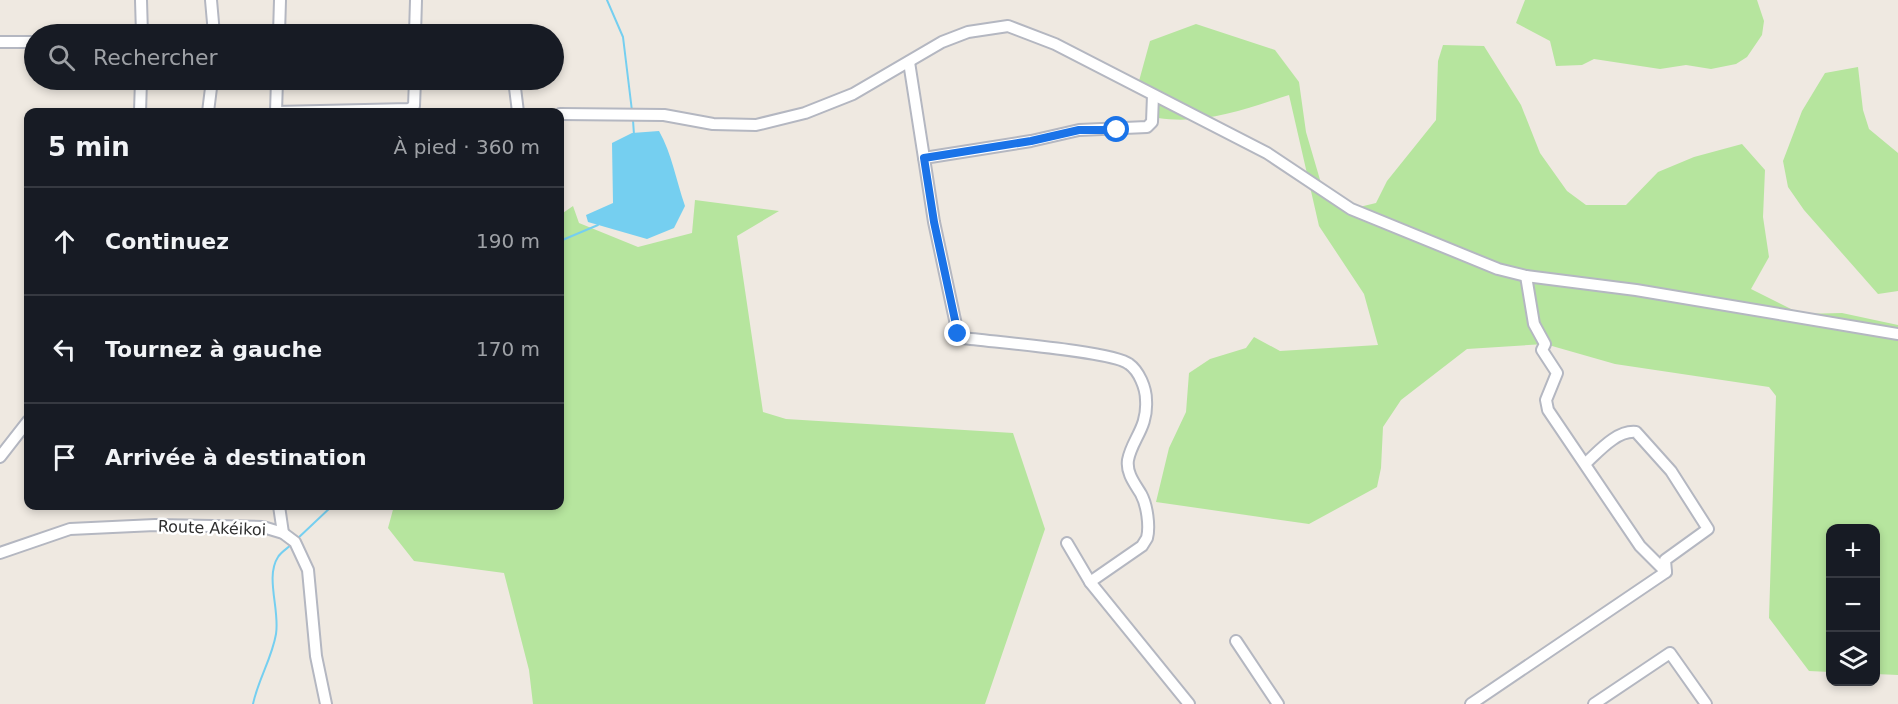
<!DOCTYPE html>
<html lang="fr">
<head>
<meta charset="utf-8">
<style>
  :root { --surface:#171b24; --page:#242831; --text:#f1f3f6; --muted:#9ea1a6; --line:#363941 }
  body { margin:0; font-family:"DejaVu Sans",sans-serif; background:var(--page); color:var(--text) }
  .controls { position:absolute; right:18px; bottom:18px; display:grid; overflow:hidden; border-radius:12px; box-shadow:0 3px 9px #0003 }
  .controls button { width:54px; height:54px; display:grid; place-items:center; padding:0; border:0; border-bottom:2px solid var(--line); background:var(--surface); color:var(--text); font:30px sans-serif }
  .stop { position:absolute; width:18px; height:18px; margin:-14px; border:4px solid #1a73e8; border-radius:50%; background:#fff }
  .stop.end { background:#1a73e8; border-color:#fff; box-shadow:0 2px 6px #0008 }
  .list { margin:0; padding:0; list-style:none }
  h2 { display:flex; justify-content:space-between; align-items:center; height:78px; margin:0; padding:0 24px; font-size:26px }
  h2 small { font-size:20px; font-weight:400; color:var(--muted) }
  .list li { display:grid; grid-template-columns:39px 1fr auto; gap:18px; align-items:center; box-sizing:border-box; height:108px; padding:0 24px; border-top:2px solid var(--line) }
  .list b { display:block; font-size:22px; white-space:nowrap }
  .list em { font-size:20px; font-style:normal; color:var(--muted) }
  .icon { flex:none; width:33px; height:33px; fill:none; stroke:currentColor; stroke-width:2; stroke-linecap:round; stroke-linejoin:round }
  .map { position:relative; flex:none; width:1898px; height:704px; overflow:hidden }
  .search { position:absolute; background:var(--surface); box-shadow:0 3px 9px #0003; left:24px; top:24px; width:540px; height:66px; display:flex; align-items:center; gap:15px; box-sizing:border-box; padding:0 21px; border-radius:33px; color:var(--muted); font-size:22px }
  .panel { position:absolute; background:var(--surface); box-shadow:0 3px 9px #0003; left:24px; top:108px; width:540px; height:402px; border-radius:12px }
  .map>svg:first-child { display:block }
</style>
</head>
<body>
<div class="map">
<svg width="1898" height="704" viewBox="0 0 1898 704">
  <rect width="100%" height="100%" fill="#efe9e1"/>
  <g fill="#b6e59e">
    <polygon points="1525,0 1757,0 1764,21 1762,35 1747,57 1736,64 1711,69 1686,65 1660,69 1594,59 1582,65 1556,66 1550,41 1516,23"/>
    <path d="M1196 24 1275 50 1299 82 1306 132 1323 190 1351 209 1376 203 1387 181 1436 120 1438 61 1443 45 1484 46 1521 105 1540 153 1567 191 1586 205H1626L1658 172 1694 157 1742 144 1765 170 1763 217 1769 257 1751 289 1801 314 1842 313 1898 325V675L1876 674V528H1830V672L1809 671 1769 618 1776 396 1769 387 1615 364 1545 344 1467 349 1401 400 1383 427 1381 468 1377 487 1309 524 1156 502 1169 448 1186 412 1189 373 1210 359 1246 348 1254 337 1280 351 1378 345 1364 294 1319 226 1289 95C1245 109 1204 125 1158 118L1139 81 1150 41Z"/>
    <polygon points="1858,67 1863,110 1869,129 1898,153 1898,291 1878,294 1804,210 1788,187 1783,161 1802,111 1825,73"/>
    <polygon points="695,200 779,211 737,236 763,412 786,419 1013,433 1045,529 985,704 533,704 529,670 504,573 414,561 388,528 394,506 560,506 560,215 573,206 579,223 638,247 692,233"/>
  </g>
  <path fill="#75cff0" d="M659 131C672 154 676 180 685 206L674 228 647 239 588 222 586 215 613 203 612 143 632 133Z"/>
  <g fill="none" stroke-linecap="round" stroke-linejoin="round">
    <g stroke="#75cff0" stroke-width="2">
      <polyline points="607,0 623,37 632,111"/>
      <polyline points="633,120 634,135"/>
      <polyline points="560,241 598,225"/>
      <polyline points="296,540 332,506"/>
      <path d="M253 704C258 680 272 658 276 634 280 610 265 577 278 557 281 552 288 548 292 544"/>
    </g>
    <defs>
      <g id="minor">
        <polyline points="141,0 142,34"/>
        <polyline points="211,0 214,34"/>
        <polyline points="279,34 280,0"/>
        <polyline points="415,34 416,0"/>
        <polyline points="0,42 34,42"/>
        <path d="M909 62 934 222 958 334 963 338C992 342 1113 351 1129 364 1139 371 1146 388 1146 400 1148 428 1132 439 1128 460 1126 473 1135 484 1141 494 1147 505 1150 526 1147 538L1142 546 1090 582"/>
        <polyline points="514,80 518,112"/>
        <polyline points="140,112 141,80"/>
        <polyline points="208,112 212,80"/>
        <polyline points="276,112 409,109 414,106 415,80"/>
        <polyline points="276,112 277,80"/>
        <polyline points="560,114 664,115 713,124 756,125 805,113 853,94 942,42 968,32 1008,26 1055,44 1267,153 1351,209 1498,269 1526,276 1636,290 1898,334"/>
        <polyline points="924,158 1031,141 1079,130 1147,127 1152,122 1153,95"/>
        <polyline points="1526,276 1534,324 1545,344 1542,350 1557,373 1546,400 1548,410 1640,546 1666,572"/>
        <polyline points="0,457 28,421"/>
        <polyline points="279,506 283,533"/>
        <polyline points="1067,543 1090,582 1189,704"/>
        <polyline points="0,553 70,529 155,525 263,527 283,533 295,542 308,570 316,656 326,704"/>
        <polyline points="1236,641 1278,704"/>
        <path d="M1471 704 1666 572 1665 560 1708 529 1671 471 1636 432C1617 430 1599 451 1586 463"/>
        <polyline points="1594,704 1670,653 1706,704"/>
      </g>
    </defs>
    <use href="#minor" stroke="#b4b7c1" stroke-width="14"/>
    <use href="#minor" stroke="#fff" stroke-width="10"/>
  </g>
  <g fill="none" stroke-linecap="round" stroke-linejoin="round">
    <polyline stroke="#1a73e8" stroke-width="8" points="958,334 934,222 924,158 1031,141 1079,130 1117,130"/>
  </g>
  <g text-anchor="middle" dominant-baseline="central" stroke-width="5" stroke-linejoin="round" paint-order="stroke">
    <g font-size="16" fill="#2e2e2e" stroke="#fff">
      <text transform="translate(212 528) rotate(2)">Route Akéikoi</text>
    </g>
  </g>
</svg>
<div class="controls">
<button>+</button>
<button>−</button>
<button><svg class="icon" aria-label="layers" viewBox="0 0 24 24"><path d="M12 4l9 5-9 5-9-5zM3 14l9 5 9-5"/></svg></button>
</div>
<div class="stop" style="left:1117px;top:130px"></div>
<div class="stop end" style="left:958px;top:334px"></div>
<div class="search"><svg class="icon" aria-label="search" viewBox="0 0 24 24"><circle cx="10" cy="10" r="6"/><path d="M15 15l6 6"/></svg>Rechercher</div>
<section class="panel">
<h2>5 min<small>À pied · 360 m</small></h2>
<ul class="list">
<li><svg class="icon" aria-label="ahead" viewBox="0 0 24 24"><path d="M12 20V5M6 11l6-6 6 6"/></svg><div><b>Continuez</b></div><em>190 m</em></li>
<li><svg class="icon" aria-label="left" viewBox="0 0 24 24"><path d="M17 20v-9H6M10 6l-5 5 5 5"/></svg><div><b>Tournez à gauche</b></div><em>170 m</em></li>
<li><svg class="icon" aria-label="arrive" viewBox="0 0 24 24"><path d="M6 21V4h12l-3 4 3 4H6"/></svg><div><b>Arrivée à destination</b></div></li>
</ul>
</section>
</div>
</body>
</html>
